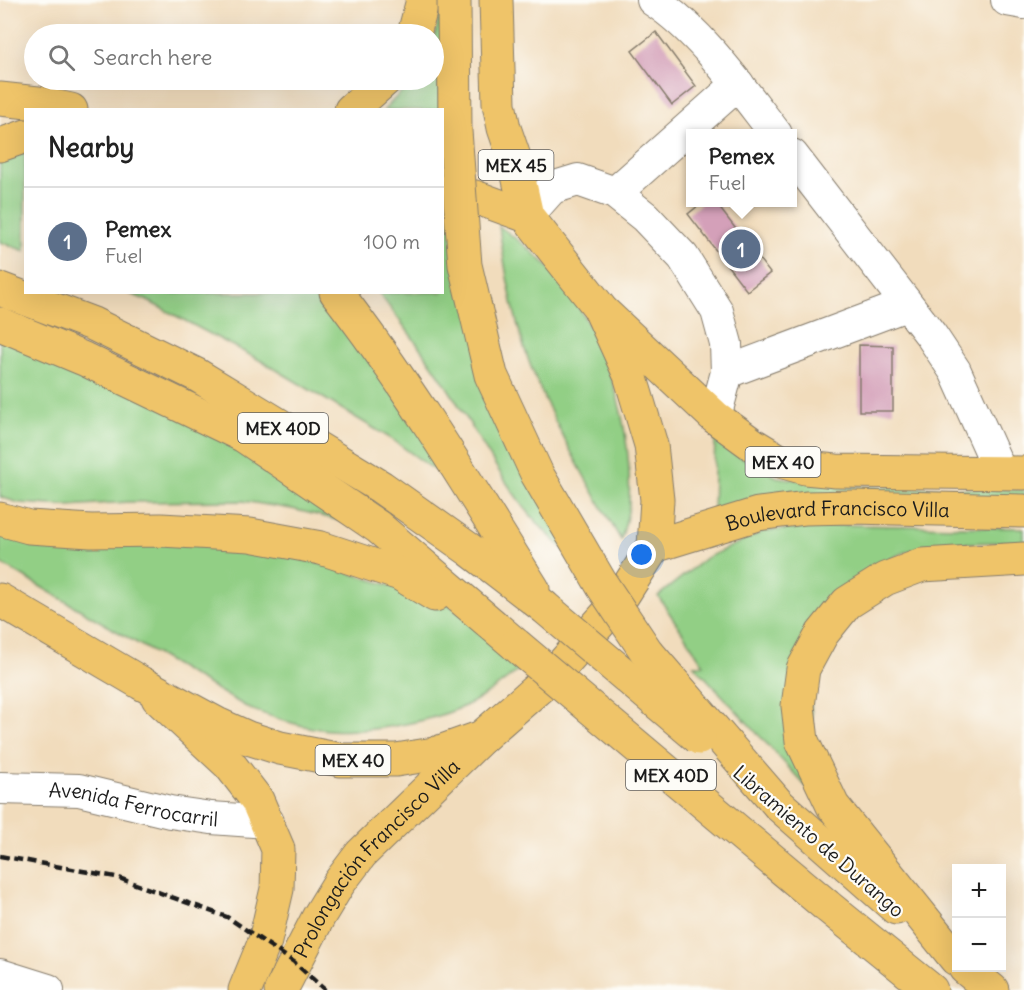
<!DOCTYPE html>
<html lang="en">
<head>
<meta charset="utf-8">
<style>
  :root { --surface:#fff; --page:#f6f6f6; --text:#222; --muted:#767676; --line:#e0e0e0; --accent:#0b8043 }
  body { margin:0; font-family:Delius,sans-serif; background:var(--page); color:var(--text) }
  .controls { position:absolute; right:18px; bottom:18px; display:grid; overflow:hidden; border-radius:0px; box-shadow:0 6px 24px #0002 }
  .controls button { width:54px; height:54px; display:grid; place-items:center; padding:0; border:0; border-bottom:2px solid var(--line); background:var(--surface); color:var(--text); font:30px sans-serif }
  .you { position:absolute; left:642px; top:555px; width:21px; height:21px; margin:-15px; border:4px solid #fff; border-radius:50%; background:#1a73e8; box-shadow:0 0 0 9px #1a73e833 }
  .badge { display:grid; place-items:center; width:39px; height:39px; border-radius:50%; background:var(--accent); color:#fff; font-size:20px; font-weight:700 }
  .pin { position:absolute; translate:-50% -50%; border:3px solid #fff; box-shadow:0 2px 6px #0006 }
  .popup { position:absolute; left:686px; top:129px; width:111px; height:78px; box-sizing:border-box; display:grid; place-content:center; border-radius:0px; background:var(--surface); filter:drop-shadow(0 2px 4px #0005); font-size:20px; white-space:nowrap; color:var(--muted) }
  .popup b { font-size:22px; color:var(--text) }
  .popup::after { content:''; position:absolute; left:50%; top:100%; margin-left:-12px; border:12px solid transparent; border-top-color:var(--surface) }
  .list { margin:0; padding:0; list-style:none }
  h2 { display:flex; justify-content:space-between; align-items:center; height:78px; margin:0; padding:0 24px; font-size:26px }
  h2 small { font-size:20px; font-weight:400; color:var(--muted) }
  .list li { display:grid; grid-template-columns:39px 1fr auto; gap:18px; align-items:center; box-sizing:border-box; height:108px; padding:0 24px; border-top:2px solid var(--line) }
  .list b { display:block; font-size:22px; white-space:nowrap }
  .list p { margin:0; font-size:20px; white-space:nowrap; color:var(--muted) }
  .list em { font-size:20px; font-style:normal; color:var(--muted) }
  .icon { flex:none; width:33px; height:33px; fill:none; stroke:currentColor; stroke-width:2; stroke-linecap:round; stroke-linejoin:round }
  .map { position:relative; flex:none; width:1024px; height:990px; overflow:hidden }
  .search { position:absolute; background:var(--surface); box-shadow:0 6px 24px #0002; left:24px; top:24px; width:420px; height:66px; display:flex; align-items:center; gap:15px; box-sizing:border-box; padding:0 21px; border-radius:33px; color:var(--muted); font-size:22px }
  .panel { position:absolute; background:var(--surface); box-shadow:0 6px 24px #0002; left:24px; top:108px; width:420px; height:186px; border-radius:0px }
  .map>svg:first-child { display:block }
</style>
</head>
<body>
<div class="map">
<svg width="1024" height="990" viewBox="0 0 1024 990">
  <rect width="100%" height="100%" fill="#fdfcf7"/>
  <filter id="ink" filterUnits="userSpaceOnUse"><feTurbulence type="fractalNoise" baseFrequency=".0167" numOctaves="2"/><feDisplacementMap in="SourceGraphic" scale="12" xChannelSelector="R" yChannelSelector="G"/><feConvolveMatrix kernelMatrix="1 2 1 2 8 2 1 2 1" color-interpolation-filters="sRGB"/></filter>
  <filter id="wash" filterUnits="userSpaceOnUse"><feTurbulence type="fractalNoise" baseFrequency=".008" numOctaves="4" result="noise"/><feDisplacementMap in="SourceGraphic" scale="24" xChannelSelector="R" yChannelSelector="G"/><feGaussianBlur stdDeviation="1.35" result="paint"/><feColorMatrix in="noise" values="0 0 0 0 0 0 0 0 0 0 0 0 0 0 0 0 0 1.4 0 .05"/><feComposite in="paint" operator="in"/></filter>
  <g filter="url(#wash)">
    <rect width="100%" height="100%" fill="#f1dcbc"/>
    <g fill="#92cf85" stroke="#577650" stroke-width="1.5">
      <polygon points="441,5 442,110 384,110 413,80 434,80 434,41"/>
      <polygon points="25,152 25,251 0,242 0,157"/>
      <path d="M443 204 467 209 488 335 574 557C517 514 488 451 451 393 429 358 403 325 379 293L442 292Z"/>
      <path d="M499 226C520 241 541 257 557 277 608 340 633 425 629 505 628 516 624 529 621 540 591 489 561 437 537 382 516 333 506 278 499 226Z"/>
      <polygon points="128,293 341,293 480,503 390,438 265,363 146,300"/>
      <polygon points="0,336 166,404 392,533 292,509 243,501 129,502 67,506 19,503 0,497"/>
      <polygon points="715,435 751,464 777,477 844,486 1024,490 1024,498 713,512"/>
      <path d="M843 525 1024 528V542C985 543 916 539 884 563 859 581 832 611 809 632L814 795 694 665H704L658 596 706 558 764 531Z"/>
      <path d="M0 529 239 539 447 603 528 663C512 675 497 688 480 698 442 721 373 733 329 730 302 728 275 718 250 709L0 563Z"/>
    </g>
    <g id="blocks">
      <g fill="#d4a0b9">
        <polygon points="656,32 696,86 672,105 632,51"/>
        <polygon points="703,202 715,202 770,273 747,291 688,214"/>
        <polygon points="859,345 893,346 893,411 859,411"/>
      </g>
    </g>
  </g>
  <g filter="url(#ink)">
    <use href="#blocks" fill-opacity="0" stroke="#867c6c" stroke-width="1.5"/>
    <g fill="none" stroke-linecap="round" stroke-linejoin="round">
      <defs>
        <g id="minor">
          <path d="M653 0C701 31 741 89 776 134"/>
          <polyline points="1007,0 1024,3"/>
          <polyline points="792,155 931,335 955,371 1001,473"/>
          <polyline points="615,193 738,84"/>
          <polyline points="527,216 552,188 578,180 615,193 645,217 683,257 717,311 726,344 727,372 715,417"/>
          <polyline points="727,372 906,305"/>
          <path id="s1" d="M0 788 79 790 170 812 211 818 268 822"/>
          <polyline points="0,975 48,990"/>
        </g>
        <g id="major">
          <polyline points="600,309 715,417 752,444 780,461 805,468 836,471 1024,473"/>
          <path id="s2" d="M654 546 758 514 806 508 853 507 1024 511"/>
          <polyline points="158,698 230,765 257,800 278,849 277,889 265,941 245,990"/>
          <path id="s3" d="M281 990 319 916 339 883 361 854 482 737"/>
        </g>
        <g id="highway">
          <polyline points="414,34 423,0"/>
          <polyline points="0,99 38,103 71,110"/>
          <polyline points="351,110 385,80"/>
          <polyline points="0,145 26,136"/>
          <polyline points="442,191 475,197 527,216"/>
          <polyline points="0,289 93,324 197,375 381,487 470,550 543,606"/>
          <path d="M336 292C409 386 470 488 533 589"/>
          <polyline points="0,324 84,359 244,436 378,527 516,645"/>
          <polyline points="0,519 29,527 91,531 161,530 250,535 321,548 400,574 435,595"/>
          <polyline points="0,600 141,683 217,724 248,738 280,748 341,760 396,760 434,754 482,737 553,675 619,601 654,546 657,500 651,445 630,375 599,307 527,216 514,157 504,128 499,104 496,0"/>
          <polyline points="779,805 896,908"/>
          <polyline points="827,906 931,990"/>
          <polyline points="956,959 833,806 802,741 798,706 803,669 822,634 847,603 885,579 922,565 1024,559"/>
          <polyline points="965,968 992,990"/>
        </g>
      </defs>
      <use href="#minor" stroke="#867c6c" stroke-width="34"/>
      <use href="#major" stroke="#867c6c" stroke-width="35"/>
      <use href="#highway" stroke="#867c6c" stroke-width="35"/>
      <use href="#minor" stroke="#fff" stroke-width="32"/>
      <use href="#major" stroke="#efc469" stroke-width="33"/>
      <use href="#highway" stroke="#efc469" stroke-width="33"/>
      <polyline stroke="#1c1c1c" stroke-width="4.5" stroke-dasharray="9 4.5" stroke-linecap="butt" points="0,856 116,877 227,917 294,962 325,990"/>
      <defs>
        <g id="highway-bridge">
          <polyline points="454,0 455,131 465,265 491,375 537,474 602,585 646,651 779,805"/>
          <polyline points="543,606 699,738"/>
          <polyline points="516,645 827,906"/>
        </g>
      </defs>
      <use href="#highway-bridge" stroke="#867c6c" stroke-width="35" stroke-linecap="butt"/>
      <use href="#highway-bridge" stroke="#efc469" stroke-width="33"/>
    </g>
  </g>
  <g text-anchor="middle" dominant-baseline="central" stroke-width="4.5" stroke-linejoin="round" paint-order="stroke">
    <g fill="#fdfcf7" stroke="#605f5e" stroke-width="1.5">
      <rect x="478.5" y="150" width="75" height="30" rx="4.5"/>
      <rect x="238" y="413" width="90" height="30" rx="4.5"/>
      <rect x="745.5" y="447" width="75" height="30" rx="4.5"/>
      <rect x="315.5" y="745" width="75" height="30" rx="4.5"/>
      <rect x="626" y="760" width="90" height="30" rx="4.5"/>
    </g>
    <g font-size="18" font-weight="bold" fill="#1c1c1c">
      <text x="516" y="165">MEX 45</text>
      <text x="283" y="428">MEX 40D</text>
      <text x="783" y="462">MEX 40</text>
      <text x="353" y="760">MEX 40</text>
      <text x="671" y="775">MEX 40D</text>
    </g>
    <g font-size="20" fill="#1c1c1c" stroke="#fdfcf7">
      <text stroke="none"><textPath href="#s2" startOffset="188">Boulevard Francisco Villa</textPath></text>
      <text stroke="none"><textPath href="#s1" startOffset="135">Avenida Ferrocarril</textPath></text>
      <text transform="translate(819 841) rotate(41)">Libramiento de Durango</text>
      <text stroke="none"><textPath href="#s3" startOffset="164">Prolongación Francisco Villa</textPath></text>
    </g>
  </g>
</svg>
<div class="controls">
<button>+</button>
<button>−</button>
</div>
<div class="you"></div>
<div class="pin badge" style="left:741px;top:249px;background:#5c6f8a">1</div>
<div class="popup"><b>Pemex</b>Fuel</div>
<div class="search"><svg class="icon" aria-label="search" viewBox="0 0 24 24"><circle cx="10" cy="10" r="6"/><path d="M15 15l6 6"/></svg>Search here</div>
<section class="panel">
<h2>Nearby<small></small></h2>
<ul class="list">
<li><span class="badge" style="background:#5c6f8a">1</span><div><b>Pemex</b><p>Fuel</p></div><em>100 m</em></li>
</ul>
</section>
</div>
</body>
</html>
